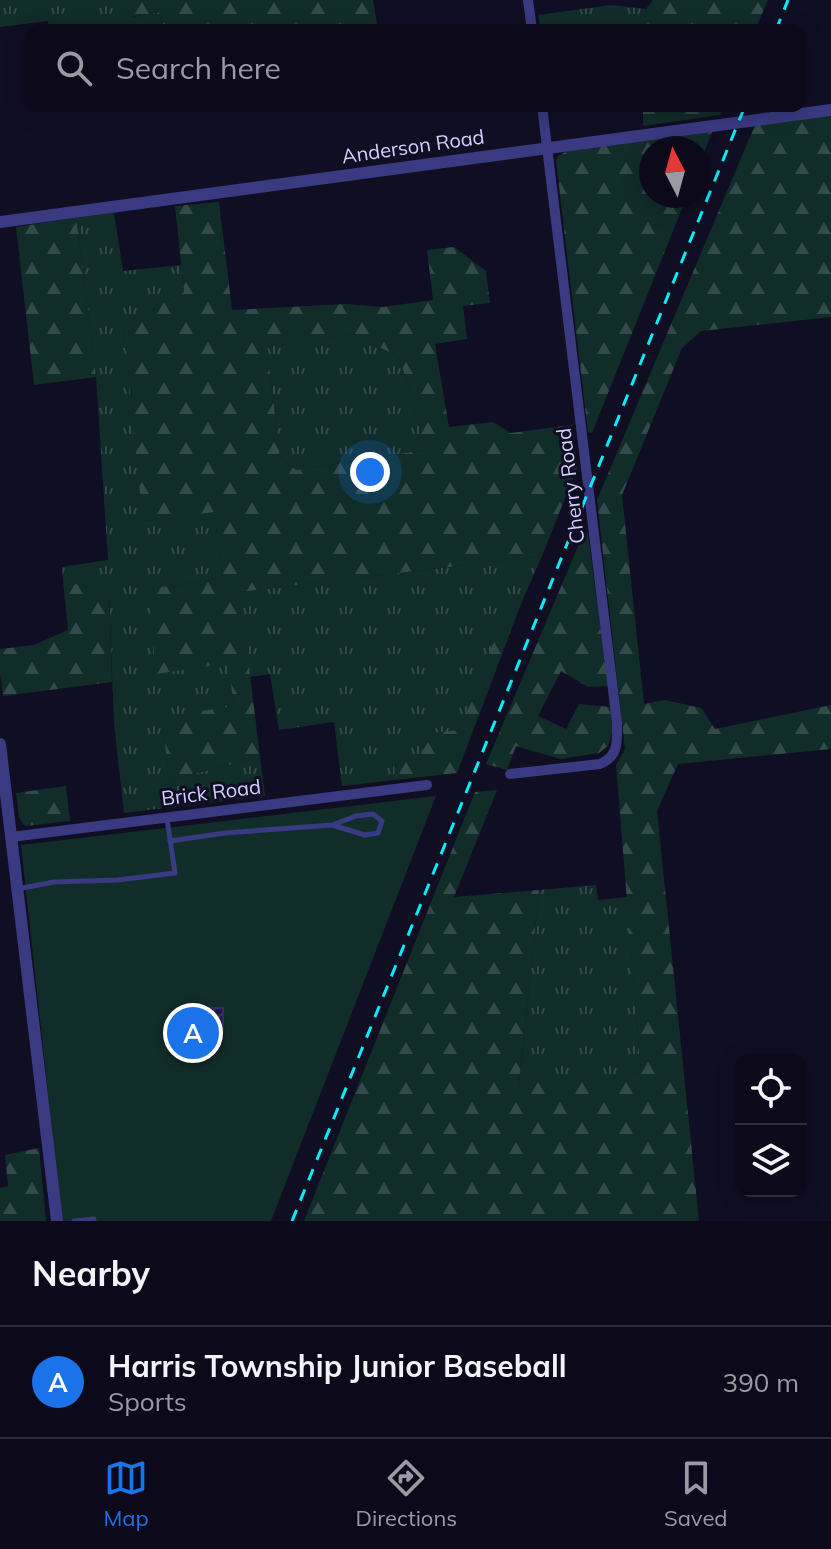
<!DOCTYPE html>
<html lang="en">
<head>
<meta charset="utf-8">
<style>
  :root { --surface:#0c0a1a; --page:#1a1827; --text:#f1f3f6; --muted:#9a9aa2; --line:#2c2b39; --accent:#1a73e8 }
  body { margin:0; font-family:Mulish,sans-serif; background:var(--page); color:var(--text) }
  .controls { position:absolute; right:24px; bottom:24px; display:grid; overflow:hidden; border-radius:16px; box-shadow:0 4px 20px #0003 }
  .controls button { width:72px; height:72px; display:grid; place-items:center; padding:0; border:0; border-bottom:2px solid var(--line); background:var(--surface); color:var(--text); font:40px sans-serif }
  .compass { position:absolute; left:639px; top:136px; width:72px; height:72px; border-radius:50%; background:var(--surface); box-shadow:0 4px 20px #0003; rotate:354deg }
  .you { position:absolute; left:370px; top:472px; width:28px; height:28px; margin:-20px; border:6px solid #fff; border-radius:50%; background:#1a73e8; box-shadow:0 0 0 12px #1a73e833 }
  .badge { display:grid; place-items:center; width:52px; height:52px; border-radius:50%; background:var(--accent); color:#fff; font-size:26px; font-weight:700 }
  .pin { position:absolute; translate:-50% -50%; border:4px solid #fff; box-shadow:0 2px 8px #0006 }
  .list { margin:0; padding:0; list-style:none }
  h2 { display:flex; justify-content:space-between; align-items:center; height:104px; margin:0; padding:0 32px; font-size:34px }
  h2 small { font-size:26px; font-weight:400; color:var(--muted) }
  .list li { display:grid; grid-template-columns:52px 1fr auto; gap:24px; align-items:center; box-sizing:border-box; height:112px; padding:0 32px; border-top:2px solid var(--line) }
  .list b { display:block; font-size:30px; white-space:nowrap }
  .list p { margin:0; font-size:26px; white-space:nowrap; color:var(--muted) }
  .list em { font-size:26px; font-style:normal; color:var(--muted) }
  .icon { flex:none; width:44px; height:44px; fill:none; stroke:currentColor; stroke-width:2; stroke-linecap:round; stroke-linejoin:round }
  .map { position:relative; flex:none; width:831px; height:1221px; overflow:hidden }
  .search { position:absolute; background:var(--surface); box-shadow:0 4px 20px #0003; left:24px; right:24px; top:24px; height:88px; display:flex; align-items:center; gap:20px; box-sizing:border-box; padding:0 28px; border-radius:16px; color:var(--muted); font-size:30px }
  .sheet { height:216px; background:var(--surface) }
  nav { display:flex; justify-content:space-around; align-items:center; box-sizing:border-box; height:112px; border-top:2px solid var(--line); background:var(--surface); font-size:22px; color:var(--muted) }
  nav a { display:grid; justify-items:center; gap:4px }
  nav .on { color:var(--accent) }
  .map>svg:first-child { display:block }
</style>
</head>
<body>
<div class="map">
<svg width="831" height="1221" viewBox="0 0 831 1221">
  <defs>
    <pattern id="grass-tufts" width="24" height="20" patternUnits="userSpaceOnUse" patternTransform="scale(2)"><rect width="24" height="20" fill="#112d2a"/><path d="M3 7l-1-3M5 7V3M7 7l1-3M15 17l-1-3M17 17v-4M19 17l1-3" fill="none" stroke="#334a4a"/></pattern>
    <pattern id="forest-firs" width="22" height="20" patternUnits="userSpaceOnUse" patternTransform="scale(2)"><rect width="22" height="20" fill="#112d2a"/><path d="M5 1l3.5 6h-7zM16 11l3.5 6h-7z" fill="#334a4a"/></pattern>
    <pattern id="building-hatch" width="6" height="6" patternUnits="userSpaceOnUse" patternTransform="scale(2)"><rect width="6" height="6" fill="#201a44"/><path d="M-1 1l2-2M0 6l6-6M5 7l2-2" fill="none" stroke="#403a60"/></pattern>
  </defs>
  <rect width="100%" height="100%" fill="#100e23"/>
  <g fill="url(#grass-tufts)">
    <polygon points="0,0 129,0 132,17 160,12 162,30 49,30 48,21 0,27"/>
    <polygon points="611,5 646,9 642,30 541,30 538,15"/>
    <polygon points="114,213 123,271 181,265 184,292 123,326 144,521 214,511 223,578 148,589 229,663 234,707 162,717 169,780 260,757 265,796 124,813 114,724 109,592 63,581 62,567 108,560 96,377 76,218"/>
    <polygon points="353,334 399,357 420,426 425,450 296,470 280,457 267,347"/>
    <polygon points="542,556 523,599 510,601 459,731 423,759 395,762 395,780 342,786 334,722 279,730 270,674 250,677 239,592"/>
    <polygon points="596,885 598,900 627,897 641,1073 519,1085 539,890"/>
  </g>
  <g fill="url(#forest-firs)" fill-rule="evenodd">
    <polygon points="129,0 373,0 378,30 162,30 160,12 131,17"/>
    <polygon points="653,0 768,0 755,30 642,30 646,9"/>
    <polygon points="643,106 723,106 720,115 643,126"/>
    <polygon points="831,116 831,317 701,331 682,348 622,495 644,704 665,700 701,708 715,729 831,705 831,749 678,764 657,811 699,1221 304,1221 475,792 497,790 454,897 539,890 519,1084 641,1073 616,765 625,749 597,500 755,125"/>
    <polygon points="712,132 699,165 699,148 651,148 651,196 687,196 592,433 588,432 556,161 558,156 567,151"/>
    <path d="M219 202 232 310 346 304 383 307 433 300 427 250 454 247 486 271 490 303 463 306 467 339 435 344 449 427 493 422 511 433 572 425 577 468 542 556 240 592 260 757 169 780 162 717 234 706 228 663 156 674 148 589 223 578 214 512 143 521 123 326 184 292 175 206ZM353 334 399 357 420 426 425 450 296 470 280 457 267 347Z"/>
    <polygon points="76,218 96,377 34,385 16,227"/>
    <polygon points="584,532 588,534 608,686 588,687 561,671 538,716 566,729 579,704 611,707 612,732 608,746 599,753 560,759 516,746 507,770 486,764"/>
    <polygon points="63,581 109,592 112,682 3,696 0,674 0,649 34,645 68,630"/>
    <polygon points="523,599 457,773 395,780 394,762 423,759 423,734 459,730 510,600"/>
    <polygon points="66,786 70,821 25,826 19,818 16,793"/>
    <polygon points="39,1148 46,1221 0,1221 0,1188 8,1186 5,1155"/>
  </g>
  <polygon fill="#112d2a" points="436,796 271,1221 62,1221 21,845"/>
  <polygon fill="url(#building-hatch)" stroke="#362c70" stroke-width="2" points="206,1008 223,1008 223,1031 218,1031 218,1049 194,1049 194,1031 186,1031 186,1028 183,1028 183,1016 186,1016 186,1012 206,1012"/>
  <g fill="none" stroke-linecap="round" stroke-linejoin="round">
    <g stroke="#393a82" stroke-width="5">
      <polyline points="170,841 225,833 332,825 356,816 373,814 382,821 378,833 365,835 332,825"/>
      <polyline points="17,889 54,882 118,880 175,873 167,819"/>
      <polyline points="74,1221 94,1219"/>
    </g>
    <g stroke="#393a82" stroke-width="10">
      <polyline points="528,0 532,30"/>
      <path d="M510 774 600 764C619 756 617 742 617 723L542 106"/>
      <polyline points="11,837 427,785"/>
    </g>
    <g stroke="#393a82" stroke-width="12">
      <polyline points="0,222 831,110"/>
      <polyline points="0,744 57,1221"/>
    </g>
    <g stroke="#02eef9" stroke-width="3" stroke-dasharray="12 10" stroke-linecap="butt">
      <polyline points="776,30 788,0"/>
      <polyline points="292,1221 745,106"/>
    </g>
  </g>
  <g text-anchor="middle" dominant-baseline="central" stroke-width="6" stroke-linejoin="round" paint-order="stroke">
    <g font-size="20" fill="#d3d0ff" stroke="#100e23">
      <text transform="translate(413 146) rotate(-8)">Anderson Road</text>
      <text transform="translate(570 486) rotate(-97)">Cherry Road</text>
      <text transform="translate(211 792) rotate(-7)">Brick Road</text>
    </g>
  </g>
</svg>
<div class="controls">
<button><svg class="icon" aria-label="locate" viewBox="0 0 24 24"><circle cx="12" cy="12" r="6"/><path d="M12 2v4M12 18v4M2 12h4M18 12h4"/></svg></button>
<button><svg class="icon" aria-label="layers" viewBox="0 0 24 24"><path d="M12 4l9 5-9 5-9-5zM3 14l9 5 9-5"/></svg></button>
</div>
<svg class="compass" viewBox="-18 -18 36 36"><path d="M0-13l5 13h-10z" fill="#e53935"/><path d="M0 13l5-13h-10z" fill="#9a9aa2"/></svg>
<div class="you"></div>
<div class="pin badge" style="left:193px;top:1033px">A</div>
<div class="search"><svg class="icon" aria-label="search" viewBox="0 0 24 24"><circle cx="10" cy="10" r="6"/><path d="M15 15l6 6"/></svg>Search here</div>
</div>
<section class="sheet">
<h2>Nearby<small></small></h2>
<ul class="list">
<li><span class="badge">A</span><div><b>Harris Township Junior Baseball</b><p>Sports</p></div><em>390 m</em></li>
</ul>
</section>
<nav>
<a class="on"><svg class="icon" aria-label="map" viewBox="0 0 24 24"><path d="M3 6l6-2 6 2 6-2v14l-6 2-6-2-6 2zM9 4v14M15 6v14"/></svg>Map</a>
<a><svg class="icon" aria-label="directions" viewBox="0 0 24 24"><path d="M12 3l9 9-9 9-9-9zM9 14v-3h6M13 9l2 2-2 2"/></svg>Directions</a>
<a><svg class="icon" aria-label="saved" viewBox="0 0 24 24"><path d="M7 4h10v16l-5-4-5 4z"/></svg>Saved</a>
</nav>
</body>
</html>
